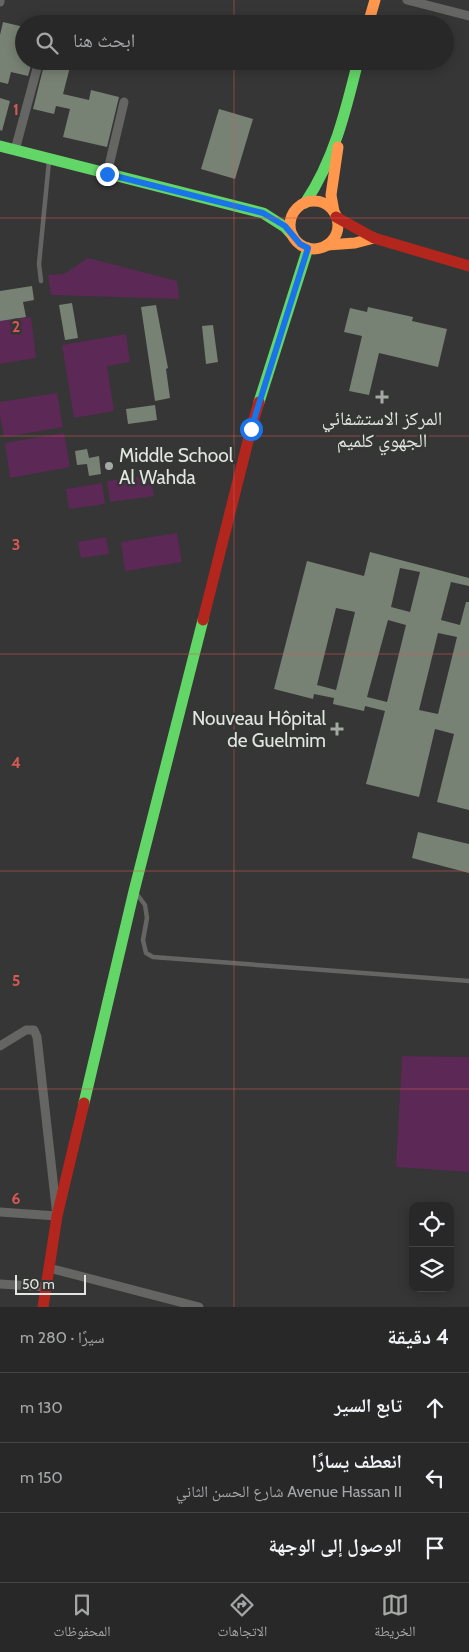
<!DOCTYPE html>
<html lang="ar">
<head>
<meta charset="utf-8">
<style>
  :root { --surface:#282828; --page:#303030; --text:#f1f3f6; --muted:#a5a6a8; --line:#444445; --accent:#a6a8a6 }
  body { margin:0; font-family:Cabin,"Noto Naskh Arabic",sans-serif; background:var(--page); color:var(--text); direction:rtl }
  .controls { position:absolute; right:15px; bottom:15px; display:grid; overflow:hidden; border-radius:10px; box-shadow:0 2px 12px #0003 }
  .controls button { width:45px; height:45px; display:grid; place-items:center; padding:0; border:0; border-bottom:1px solid var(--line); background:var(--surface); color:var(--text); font:25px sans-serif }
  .scale { position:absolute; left:15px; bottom:12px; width:71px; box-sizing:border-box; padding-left:5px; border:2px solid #e3e5e3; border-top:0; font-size:14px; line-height:18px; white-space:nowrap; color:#e3e5e3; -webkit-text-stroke:4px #353734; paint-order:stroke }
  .stop { position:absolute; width:15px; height:15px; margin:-11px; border:4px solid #1a73e8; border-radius:50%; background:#fff }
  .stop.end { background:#1a73e8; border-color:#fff; box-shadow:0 1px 5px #0008 }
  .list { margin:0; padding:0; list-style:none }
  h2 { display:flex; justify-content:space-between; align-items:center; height:65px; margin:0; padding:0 20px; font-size:21px }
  h2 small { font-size:16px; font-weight:400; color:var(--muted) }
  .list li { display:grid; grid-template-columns:32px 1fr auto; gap:15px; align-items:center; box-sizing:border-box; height:70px; padding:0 20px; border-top:1px solid var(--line) }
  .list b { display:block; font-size:19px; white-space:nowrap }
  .list p { margin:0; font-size:16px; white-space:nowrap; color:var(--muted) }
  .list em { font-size:16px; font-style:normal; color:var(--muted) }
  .icon { flex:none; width:28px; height:28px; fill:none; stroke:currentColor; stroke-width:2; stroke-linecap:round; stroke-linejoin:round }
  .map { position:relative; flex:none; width:469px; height:1307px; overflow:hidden; direction:ltr }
  .search { position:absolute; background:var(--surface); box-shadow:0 2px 12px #0003; left:15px; right:15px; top:15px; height:55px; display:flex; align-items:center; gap:12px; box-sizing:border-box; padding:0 18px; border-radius:28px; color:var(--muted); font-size:19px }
  .sheet { height:275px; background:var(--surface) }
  nav { display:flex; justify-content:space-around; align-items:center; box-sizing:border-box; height:70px; border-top:1px solid var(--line); background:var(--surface); font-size:14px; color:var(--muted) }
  nav a { display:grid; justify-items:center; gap:2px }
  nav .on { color:var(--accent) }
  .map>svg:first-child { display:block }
</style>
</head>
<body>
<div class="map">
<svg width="469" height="1307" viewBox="0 0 469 1307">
  <rect width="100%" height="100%" fill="#353635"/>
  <g fill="#5c2856">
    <polygon points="88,258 177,281 179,299 51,295 48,275 64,274"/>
    <polygon points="31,317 36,358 0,364 0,321"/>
    <polygon points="126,334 130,362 107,366 114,411 74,418 62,345"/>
    <polygon points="57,393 63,427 4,437 0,416 0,402"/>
    <polygon points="64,433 70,467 10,478 5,443"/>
    <polygon points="150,475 154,496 110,502 107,481"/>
    <polygon points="102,483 105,504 69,509 66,489"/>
    <polygon points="177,533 182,562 125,571 121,542"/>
    <polygon points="106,537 109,554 81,558 78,542"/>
    <polygon points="402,1056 469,1057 469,1172 396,1167"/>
  </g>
  <g fill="#788274" fill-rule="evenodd">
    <polygon points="3,22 24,27 24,61 32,62 28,76 11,72 8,84 0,82 0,35"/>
    <polygon points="45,61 61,61 60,65 70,67 63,94 89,100 91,90 119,97 107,147 63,137 70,109 56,106 54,114 33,109"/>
    <polygon points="0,98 10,101 2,131 0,130"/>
    <polygon points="219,109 253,119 235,179 201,169"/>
    <polygon points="32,286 34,300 23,302 26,317 0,321 0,291"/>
    <polygon points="72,303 78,338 65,340 59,305"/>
    <polygon points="156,305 168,368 166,369 170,398 155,401 141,307"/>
    <polygon points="368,307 413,317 412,321 447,329 438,367 379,353 369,395 349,391 362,336 344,332 350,308 367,312"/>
    <polygon points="213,325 218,362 206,364 202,326"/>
    <polygon points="155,405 157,420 128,424 126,409"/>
    <polygon points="87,449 89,458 99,456 101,474 89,476 87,464 77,465 75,451"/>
    <path d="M370 552 469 578V586L451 582 441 620 460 625 466 602H469V810L437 802 454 734 435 729 419 797 366 784 385 711 365 706 364 711 333 704 334 698 314 694 313 699 274 689 307 561 364 576ZM400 568 420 572 410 612 391 607ZM336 608 355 612 336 690 317 685ZM388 620 406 625 387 702 367 697ZM438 633 457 637 438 714 419 710Z"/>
    <polygon points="418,832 469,844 469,873 412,858"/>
  </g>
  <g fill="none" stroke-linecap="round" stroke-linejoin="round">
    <g stroke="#656664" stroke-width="4.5">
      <polyline points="41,281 39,264 49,161"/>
      <polyline points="136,893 145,905 147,918 143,940 146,953 153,957 469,981"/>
    </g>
    <g stroke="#656664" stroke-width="9">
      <polyline points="407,0 469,16"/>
      <polyline points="0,2 0,0"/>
      <polyline points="15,150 39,61"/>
      <polyline points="107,174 124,102"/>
      <polyline points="0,1046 26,1030 34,1030 37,1037 57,1216 0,1212"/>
      <polyline points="49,1268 199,1307"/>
      <polyline points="0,1284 47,1287"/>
    </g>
    <g stroke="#63d668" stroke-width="11">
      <polyline points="0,146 263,213 285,227 293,236"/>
      <path d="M305 203C334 160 346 110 358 61"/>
      <polyline points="259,402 308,248"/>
      <polyline points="84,1103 134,891 203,620"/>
    </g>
    <g stroke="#ff974d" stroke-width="11">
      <polyline points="368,24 375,0"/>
      <circle cx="314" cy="225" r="24"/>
      <polyline points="334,212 331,195 338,147"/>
      <polyline points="327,245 355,243 374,238"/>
    </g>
    <g stroke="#b3261e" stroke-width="11">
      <polyline points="336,217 374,238 469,266"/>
      <polyline points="203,620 251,429 259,402"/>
      <polyline points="43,1307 57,1216 84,1103"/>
    </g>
  </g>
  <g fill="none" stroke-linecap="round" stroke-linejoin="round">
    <polyline stroke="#1a73e8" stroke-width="6" points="107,174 263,213 285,226 300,244 308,248 251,429"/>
  </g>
  <path fill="none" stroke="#d95757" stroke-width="1" stroke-opacity="0.55" d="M234 0V24M234 61V1307M0 218H469M0 436H469M0 654H469M0 871H469M0 1089H469"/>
  <g fill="#a6a8a6" stroke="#353734" stroke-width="2">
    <path d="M379.5 389.5h5v5h5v5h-5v5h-5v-5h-5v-5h5z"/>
    <circle cx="109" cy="466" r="5"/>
    <path d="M334.5 721.5h5v5h5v5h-5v5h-5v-5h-5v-5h5z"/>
  </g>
  <g text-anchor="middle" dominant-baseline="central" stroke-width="5" stroke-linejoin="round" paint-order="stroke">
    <g font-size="19" fill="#e3e5e3" stroke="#353734">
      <text x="382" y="418">المركز الاستشفائي<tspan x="382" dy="22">الجهوي كلميم</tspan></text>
      <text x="119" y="455" text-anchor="start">Middle School<tspan x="119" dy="22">Al Wahda</tspan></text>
      <text x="326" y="718" text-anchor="end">Nouveau Hôpital<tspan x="326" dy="22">de Guelmim</tspan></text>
    </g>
  </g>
  <g font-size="16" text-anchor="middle" font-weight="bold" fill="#d95757" stroke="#353734" stroke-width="5" stroke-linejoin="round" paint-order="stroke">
    <text x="16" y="115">1</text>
    <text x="16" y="332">2</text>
    <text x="16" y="550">3</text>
    <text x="16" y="768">4</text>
    <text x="16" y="986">5</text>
    <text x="16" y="1204">6</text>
  </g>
</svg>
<div class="controls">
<button><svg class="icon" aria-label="locate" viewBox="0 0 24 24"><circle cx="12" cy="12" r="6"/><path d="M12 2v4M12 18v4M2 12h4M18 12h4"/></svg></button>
<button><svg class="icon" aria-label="layers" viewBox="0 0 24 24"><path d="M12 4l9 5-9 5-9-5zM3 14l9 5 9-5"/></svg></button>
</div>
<div class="scale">50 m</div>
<div class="stop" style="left:251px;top:429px"></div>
<div class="stop end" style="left:107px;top:174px"></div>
<div class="search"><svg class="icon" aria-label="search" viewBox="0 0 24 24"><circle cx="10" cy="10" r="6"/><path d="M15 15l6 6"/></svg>ابحث هنا</div>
</div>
<section class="sheet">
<h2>4 دقيقة<small>سيرًا · 280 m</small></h2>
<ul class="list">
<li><svg class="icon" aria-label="ahead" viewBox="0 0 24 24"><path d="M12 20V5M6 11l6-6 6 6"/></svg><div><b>تابع السير</b></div><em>130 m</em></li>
<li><svg class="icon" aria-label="left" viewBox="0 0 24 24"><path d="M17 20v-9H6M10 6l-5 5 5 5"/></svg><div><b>انعطف يسارًا</b><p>Avenue Hassan II شارع الحسن الثاني</p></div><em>150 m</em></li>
<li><svg class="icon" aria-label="arrive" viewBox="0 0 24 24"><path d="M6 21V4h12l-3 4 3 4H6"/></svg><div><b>الوصول إلى الوجهة</b></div></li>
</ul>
</section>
<nav>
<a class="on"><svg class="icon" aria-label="map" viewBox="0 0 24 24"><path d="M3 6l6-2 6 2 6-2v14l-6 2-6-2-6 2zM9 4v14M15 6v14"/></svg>الخريطة</a>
<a><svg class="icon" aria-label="directions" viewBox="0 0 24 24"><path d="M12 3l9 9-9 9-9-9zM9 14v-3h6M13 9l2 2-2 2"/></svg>الاتجاهات</a>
<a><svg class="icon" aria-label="saved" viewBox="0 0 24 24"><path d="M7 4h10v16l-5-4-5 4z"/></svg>المحفوظات</a>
</nav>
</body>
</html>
